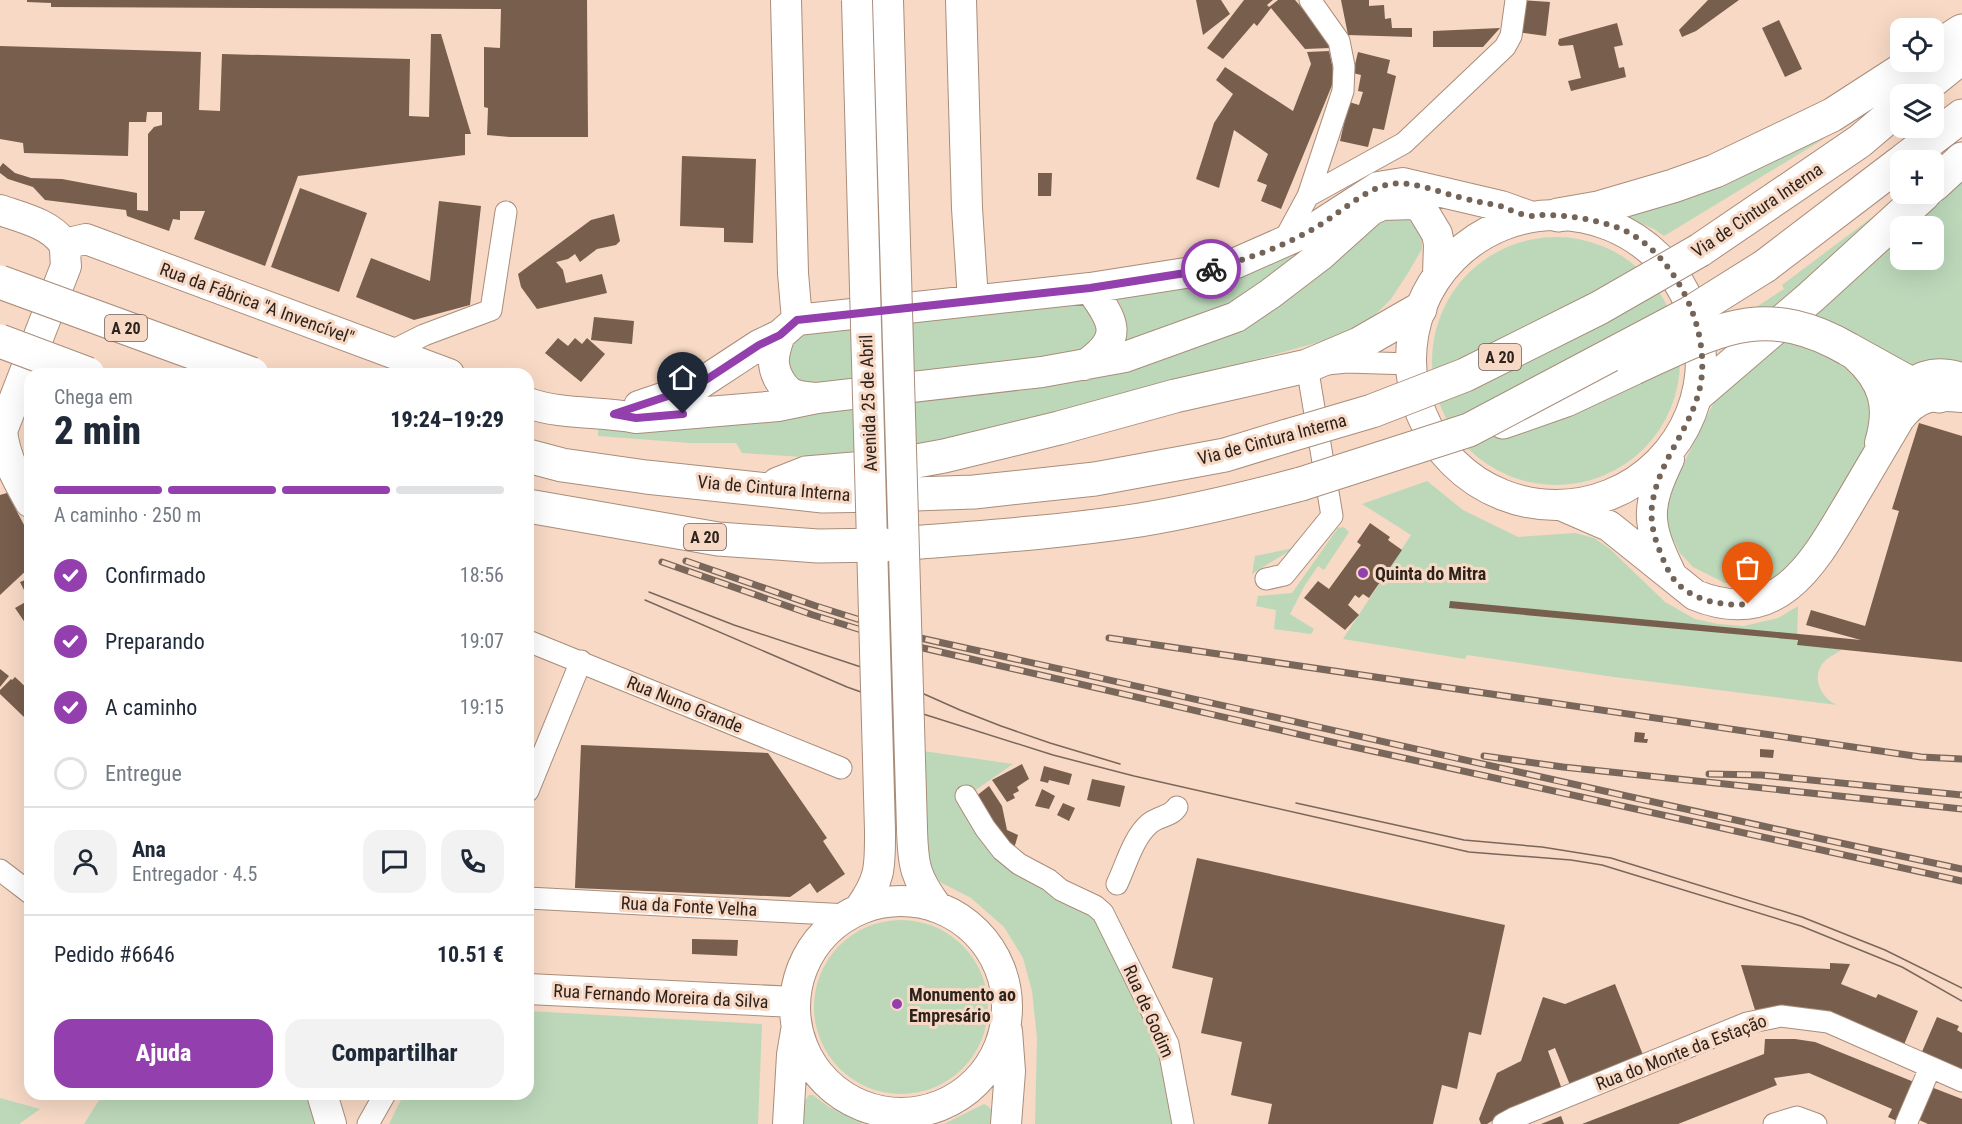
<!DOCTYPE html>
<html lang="pt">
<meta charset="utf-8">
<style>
:root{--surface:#fff;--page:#f2f2f3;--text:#1f2937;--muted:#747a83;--line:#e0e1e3;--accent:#933fae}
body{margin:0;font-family:"Roboto Condensed",sans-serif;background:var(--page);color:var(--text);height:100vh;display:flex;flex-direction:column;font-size:22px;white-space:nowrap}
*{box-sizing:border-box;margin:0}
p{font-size:20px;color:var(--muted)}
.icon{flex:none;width:33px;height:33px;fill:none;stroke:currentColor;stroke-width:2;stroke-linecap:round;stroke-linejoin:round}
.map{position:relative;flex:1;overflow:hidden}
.details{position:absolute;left:24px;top:368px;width:510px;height:732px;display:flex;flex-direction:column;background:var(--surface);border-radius:18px;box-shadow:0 6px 24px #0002}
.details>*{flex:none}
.buttons{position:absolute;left:1890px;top:18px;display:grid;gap:12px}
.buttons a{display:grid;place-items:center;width:54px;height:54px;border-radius:12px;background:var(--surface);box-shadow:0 6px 24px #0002;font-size:30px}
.pin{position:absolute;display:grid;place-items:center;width:51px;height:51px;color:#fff;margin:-62px -26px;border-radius:50% 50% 50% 0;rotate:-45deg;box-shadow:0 0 6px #0007}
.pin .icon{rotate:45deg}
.courier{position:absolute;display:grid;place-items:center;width:60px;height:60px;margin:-30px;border:4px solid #933fae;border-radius:50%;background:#fff;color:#222;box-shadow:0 2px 8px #0007}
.headline em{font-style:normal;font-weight:800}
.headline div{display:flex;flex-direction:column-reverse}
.headline{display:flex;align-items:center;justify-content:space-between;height:102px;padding:0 30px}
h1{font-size:39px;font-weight:800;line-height:45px}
.bar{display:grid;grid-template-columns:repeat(4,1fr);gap:9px 6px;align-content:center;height:72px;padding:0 30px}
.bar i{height:8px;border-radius:4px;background:var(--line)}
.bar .current{background:var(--accent)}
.bar p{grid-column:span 4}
.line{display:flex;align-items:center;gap:15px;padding:0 30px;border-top:2px solid var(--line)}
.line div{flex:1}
.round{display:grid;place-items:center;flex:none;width:63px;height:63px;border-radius:18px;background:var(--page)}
ol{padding:0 30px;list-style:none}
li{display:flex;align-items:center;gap:18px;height:66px}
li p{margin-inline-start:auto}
li .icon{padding:6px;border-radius:50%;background:var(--accent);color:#fff;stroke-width:4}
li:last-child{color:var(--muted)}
li i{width:33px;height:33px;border:3px solid var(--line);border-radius:50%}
.primary-button{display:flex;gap:12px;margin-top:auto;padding:12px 30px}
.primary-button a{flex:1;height:69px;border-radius:18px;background:var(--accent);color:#fff;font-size:24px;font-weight:800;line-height:69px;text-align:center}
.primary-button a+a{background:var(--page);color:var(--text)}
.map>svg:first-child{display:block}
.green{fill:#bcd8b9}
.building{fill:#785e4d}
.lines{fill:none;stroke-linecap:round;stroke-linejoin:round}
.street-casing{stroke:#a98d7b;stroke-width:23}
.secondary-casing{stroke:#a98d7b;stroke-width:32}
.highway-casing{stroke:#a98d7b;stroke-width:35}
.street{stroke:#fff;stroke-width:21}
.secondary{stroke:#fff;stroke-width:30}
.highway{stroke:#fff;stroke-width:33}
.tram{stroke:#79675b;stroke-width:1.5}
.rail-casing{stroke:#79675b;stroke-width:7}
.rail{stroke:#f7d9c5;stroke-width:4.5;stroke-dasharray:14;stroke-linecap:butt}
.secondary-bridge-casing{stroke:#a98d7b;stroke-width:32;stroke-linecap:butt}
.highway-bridge-casing{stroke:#a98d7b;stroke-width:35;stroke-linecap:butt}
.secondary-bridge{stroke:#fff;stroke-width:30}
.highway-bridge{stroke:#fff;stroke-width:33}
.done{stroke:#746357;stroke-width:6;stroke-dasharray:0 10.8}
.route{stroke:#933fae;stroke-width:8}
.poi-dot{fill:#933fae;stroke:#f7d9c5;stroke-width:2}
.labels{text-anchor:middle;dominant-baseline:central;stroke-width:6;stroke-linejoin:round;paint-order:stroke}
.shield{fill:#f7d9c5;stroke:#6a5a4f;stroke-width:1.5}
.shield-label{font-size:16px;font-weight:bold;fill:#2e231c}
.street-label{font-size:18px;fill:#2e231c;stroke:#f7d9c5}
.poi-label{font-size:18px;font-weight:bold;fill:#2e231c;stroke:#f7d9c5;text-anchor:start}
</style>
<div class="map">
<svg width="1962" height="1124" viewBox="0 0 1962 1124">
<rect width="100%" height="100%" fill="#f7d9c5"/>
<path class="green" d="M1853 117 1822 140 1664 236 1654 229 1616 212Z
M1962 177V366L1909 369 1839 326 1805 315 1900 231V260H1934V226H1906Z
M1903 194 1782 311H1758L1755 308 1784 289 1782 285Z
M1350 213 1298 261 1198 324 1126 342C1129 324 1124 308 1114 294Z
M1390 216H1414L1422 230V249L1408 273 1391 299 1369 321 1337 337 1136 393 913 451 817 458 742 453 736 443H690L598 436V430L858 408 1025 390 1075 382 1162 359 1249 323 1299 292 1337 261 1371 228Z
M1432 361a124 124 0 1 1 248 0a124 124 0 1 1-248 0Z
M1083 304 1099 328 1097 340 1077 357 810 386 789 378 783 344 798 333Z
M1772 338 1795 342 1843 364 1860 380 1876 414 1857 471 1791 567 1767 582 1745 583H1725L1693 567 1680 553 1671 535 1666 517 1669 493 1717 396Z
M1427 481 1463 510 1518 537 1575 533 1594 538 1610 549 1665 602 1695 619 1718 624 1744 626 1778 618 1798 606 1797 645 1842 649C1837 654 1829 656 1823 663 1811 678 1821 698 1837 705L1614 677 1467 655 1465 659 1343 639 1411 535 1362 504Z
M1344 527 1349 532 1324 570 1318 566 1305 585 1290 614 1314 629 1311 634 1274 629 1276 610 1256 606 1258 596 1292 593 1338 528Z
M1294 548 1252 574 1255 556Z
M923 751 1013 764 967 796 979 828 1002 864 1096 916 1167 1060 1175 1124H1035L1037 1038 1032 991 1023 958 1004 927 971 898 940 882 929 864 922 831Z
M814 1007a87 87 0 1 1 174 0a87 87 0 1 1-174 0Z
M528 1011 762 1024 758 1124H389L404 1094H528Z
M103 1094H245L247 1100 270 1094H308L316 1124H84Z
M809 1095H813L829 1107 863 1124H803L804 1102Z
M0 1098 40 1109 19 1124H0Z
M984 1104C994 1108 992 1115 991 1124H944Z"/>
<path class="building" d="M27 0H587L588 137H510L487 135 488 108 484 107V47L500 48 501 9 51 7V3L27 2Z
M1196 0H1221L1230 14 1203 35Z
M1244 0H1273L1267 5 1269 7 1278 0H1295L1330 40V48L1305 49 1271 8 1257 26 1254 23 1223 59 1207 48Z
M1341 0H1369V6L1384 5 1385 19 1391 18 1392 28H1412V37L1348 35Z
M1520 0 1550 2 1546 36 1516 32Z
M1708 0H1739L1696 31 1682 37 1679 30Z
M1779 20 1802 69 1785 77 1762 28Z
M1617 23 1623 45 1614 47 1619 68 1624 67 1626 77 1571 91 1568 81 1581 78 1573 45 1560 46 1558 44 1559 39Z
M1500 28 1483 47H1433V31Z
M431 34H441L471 134H465V155L298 176 265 266 194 239 205 211H180V220L173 219 169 231 127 216 126 210 45 200 33 187 8 179 0 173V167L3 163 15 173 31 178 62 179 137 193V210L148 211V134L154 127 162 125V112H147L146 122H129L128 156 24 153 23 143 0 139V46L201 52 199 110 220 111 222 54 410 59 409 116 429 117Z
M1329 51 1335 78 1281 209 1261 201 1267 185 1257 181 1268 154 1234 130 1219 188 1196 179 1214 123 1233 94 1216 80 1225 67 1293 111 1311 64 1307 52Z
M1358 52 1390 60 1387 73 1396 76 1384 130 1373 128 1368 147 1340 141 1349 102 1359 105 1363 92 1358 91 1361 75 1353 73Z
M682 156 756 159 753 243 724 242V228L680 226Z
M1038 173H1052L1051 196H1038Z
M300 188 367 213 339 292 271 267Z
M439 201 481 206 470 305 414 320 356 297 371 258 430 281Z
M614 214 620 241 616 245 597 249 580 262 575 254 568 259 556 262 563 270 566 283 602 274 607 293 537 309 521 287 518 274 591 220Z
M594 317 634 321 632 344 591 340Z
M558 338 568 346 575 338 582 344 587 338 605 354 581 382 545 353Z
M1919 423 1962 436V662L1797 645 1798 640 1449 608 1450 601 1861 640 1806 625 1811 610 1865 626 1899 511 1892 509Z
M7 493 30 536V567L0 595V495Z
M1370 523 1390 537 1388 540 1402 550 1369 598 1363 594 1359 598 1355 595 1348 605 1359 615 1345 630 1304 598 1318 581 1329 589 1361 545 1357 542Z
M30 578V630L15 608 29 600 20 582Z
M0 669 9 676 0 687Z
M15 677 30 691V711L24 717 0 694V690L11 679 12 680Z
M1635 732 1645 733 1644 739H1648L1647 743 1634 742Z
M581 745 768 753 827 838 823 841 845 874 817 893 810 883 790 897 575 888Z
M1760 749 1774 750 1773 758 1760 757Z
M1022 764 1029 779 1017 787 1019 791 1013 794 1015 798 1007 802 992 780Z
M1044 766 1072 774 1069 785 1049 780 1048 783 1040 781Z
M1092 779 1125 786 1120 807 1087 800Z
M989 786 1002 806 1007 830 1018 835 1013 852 975 797Z
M1042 789 1055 796 1049 809 1035 806Z
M1063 803 1075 808 1069 821 1057 815Z
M1197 858 1505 925 1481 1035 1469 1032 1457 1089 1442 1085 1433 1124H1268L1272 1104 1231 1095 1242 1042 1201 1033 1213 978 1172 968Z
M692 939 738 940 737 956 692 954Z
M1830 963 1850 964 1841 984 1876 998 1878 994 1918 1011 1903 1047 1779 1009 1755 1010 1741 965 1830 969Z
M1615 984 1643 1055 1570 1085 1555 1048 1548 1051 1563 1092 1503 1114 1487 1124H1481L1479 1119 1497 1073 1521 1061 1543 997 1565 1004Z
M1937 1017 1959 1026 1957 1030 1962 1033V1072L1921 1054Z
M1765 1039H1795L1815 1042 1914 1082 1897 1121 1888 1117 1892 1109 1809 1073 1774 1078 1777 1085 1678 1124H1582L1764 1054Z
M1931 1087 1962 1099V1124H1928L1917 1119Z
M1561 1116 1564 1124H1541Z"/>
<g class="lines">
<defs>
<path id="street" d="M1308 196 1404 143 1505 47 1511 36 1516 0
M1282 244 1308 196 1343 91 1344 66 1339 41 1310 0
M390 352 424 335 491 310 506 212
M1266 579 1284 575 1332 516 1307 366 1347 362 1410 364
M528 641 841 768
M528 791 581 661
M966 796 985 828 1002 850 1019 864 1049 880 1061 890 1095 906 1103 913 1168 1044 1183 1124
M0 870 30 893
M1117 884C1126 865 1133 838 1149 824 1158 816 1171 817 1177 807
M528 898 849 915
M368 1124 385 1094
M1503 1124 1514 1118 1747 1023 1781 1016 1828 1022 1962 1081
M1774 1124 1797 1117 1816 1124
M1906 1124 1930 1068"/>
<path id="secondary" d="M786 0 793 273 797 320
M961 0 967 208 973 300
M0 210C20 217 51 224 63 243 66 248 65 259 66 266L2 431C5 458 17 479 30 502
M1411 360a145 145 0 1 1 290 0a145 145 0 1 1-290 0Z
M64 244 86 239 449 374
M780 335C773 354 770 367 782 384 785 388 788 392 793 394 800 397 809 397 817 398
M1855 355C1884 381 1891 406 1880 443
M1085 365C1125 337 1114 322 1090 288
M1895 398C1917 376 1932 369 1962 378
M528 403C562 415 600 411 636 418L778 406 817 398 1042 372 1125 357 1236 317 1270 294 1321 255 1371 210 1382 205 1414 204 1422 209 1437 234 1439 244 1438 275
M639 406 695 387 759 345 780 335 797 320 1090 288 1211 269 1236 263 1313 229 1378 187 1403 183 1501 206 1529 216
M1669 459C1646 507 1646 523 1670 572
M1563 506 1609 526 1695 595C1776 628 1811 568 1847 507 1865 477 1882 448 1899 419 1917 395 1933 394 1962 397
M912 829C913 866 915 877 937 907
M795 1007a106 106 0 1 1 212 0a106 106 0 1 1-212 0Z
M860 908C881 878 880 867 880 831
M528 989 795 1002
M322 1094 331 1124
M788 1124 792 1055 796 1031
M1006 1124 1010 1071 1007 1031"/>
<path id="highway" d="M1934 49 1962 31
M1916 94 1962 57
M1904 160 1962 116
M1934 185 1962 159
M1558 215 1598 208 1673 186 1715 171 1832 115 1914 62
M1700 250 1860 141 1900 107
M1765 266 1900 163
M1848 349 1922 390 1939 396
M1699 393 1811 297 1924 194
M1503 422 1566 400 1634 368
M528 456 562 465 646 477 823 496 885 495 974 492 1095 479 1225 455 1287 436
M778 484 806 473 889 466 944 456 1059 428 1175 396 1307 366 1359 344 1420 309
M884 545C970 538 1055 533 1140 520 1194 511 1248 498 1301 484"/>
</defs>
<use href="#street" class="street-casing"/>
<use href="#secondary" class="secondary-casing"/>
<use href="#highway" class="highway-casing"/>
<use href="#street" class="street"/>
<use href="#secondary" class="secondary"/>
<use href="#highway" class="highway"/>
<path class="tram" d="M649 592 734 625 870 670 960 710 1001 726 1050 743 1120 764
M645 600 847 687 920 713 1053 755 1134 776 1469 852 1571 860 1602 865 1801 926 1902 967 1962 1001
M1296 803 1464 840 1542 847 1611 858 1802 917 1885 950 1962 988"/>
<defs>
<path id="rail" d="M686 561 816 606 911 636C1262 713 1611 795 1962 869
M662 562 813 615 910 645 1345 745 1962 881
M1109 638 1921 757 1962 759
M1484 756 1563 767 1962 809
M1709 774 1761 775 1962 795"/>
</defs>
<use href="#rail" class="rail-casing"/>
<use href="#rail" class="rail"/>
<defs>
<path id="secondary-bridge" d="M857 0 880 831
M888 0 912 829"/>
<path id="highway-bridge" d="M0 282 252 374
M0 341 88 374
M1634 368C1715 331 1763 300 1848 349
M1287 436 1372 411 1465 375 1599 308 1700 250
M1301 484 1469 430 1690 313 1765 266
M528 506 718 539 818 546 884 545"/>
</defs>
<use href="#secondary-bridge" class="secondary-bridge-casing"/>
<use href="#highway-bridge" class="highway-bridge-casing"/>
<use href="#secondary-bridge" class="secondary-bridge"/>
<use href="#highway-bridge" class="highway-bridge"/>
</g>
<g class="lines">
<path class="done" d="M1211 269C1245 260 1282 247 1313 229 1337 216 1366 187 1392 184 1414 181 1438 192 1459 197 1473 201 1486 203 1500 206 1509 209 1520 215 1530 216 1535 216 1539 215 1544 215 1568 215 1593 219 1616 227 1675 248 1716 336 1698 395 1688 430 1662 459 1654 495 1649 514 1652 531 1659 549 1663 559 1667 570 1673 578 1688 600 1724 607 1748 604"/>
<path class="route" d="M683 414 636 418 614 414 695 387 759 345 780 335 797 320 1090 288 1211 269"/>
</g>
<g class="poi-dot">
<circle cx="1363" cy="573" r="6"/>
<circle cx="897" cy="1004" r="6"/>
</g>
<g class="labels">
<g class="shield">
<rect x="105" y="315" width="42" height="26" rx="4.5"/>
<rect x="1479" y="344" width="42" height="26" rx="4.5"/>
<rect x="684" y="524" width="42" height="26" rx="4.5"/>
</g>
<g class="shield-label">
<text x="126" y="328">A 20</text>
<text x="1500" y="357">A 20</text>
<text x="705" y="537">A 20</text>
</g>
<g class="street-label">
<text transform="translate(1757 210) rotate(-34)">Via de Cintura Interna</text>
<text transform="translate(257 303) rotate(20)">Rua da Fábrica "A Invencível"</text>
<text transform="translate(868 403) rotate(-92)">Avenida 25 de Abril</text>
<text transform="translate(1272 439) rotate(-15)">Via de Cintura Interna</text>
<text transform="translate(774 488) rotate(5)">Via de Cintura Interna</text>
<text transform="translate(685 704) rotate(22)">Rua Nuno Grande</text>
<text transform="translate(689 906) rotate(3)">Rua da Fonte Velha</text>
<text transform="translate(661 996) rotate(3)">Rua Fernando Moreira da Silva</text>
<text transform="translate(1149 1011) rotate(66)">Rua de Godim</text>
<text transform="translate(1681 1052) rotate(-21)">Rua do Monte da Estação</text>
</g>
<g class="poi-label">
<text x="1375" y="573">Quinta do Mitra</text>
<text x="909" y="994">Monumento ao<tspan x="909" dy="21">Empresário</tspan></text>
</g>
</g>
</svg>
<div class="buttons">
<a><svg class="icon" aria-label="locate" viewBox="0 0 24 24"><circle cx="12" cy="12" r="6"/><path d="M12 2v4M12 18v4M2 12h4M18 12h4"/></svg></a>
<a><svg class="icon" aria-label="layers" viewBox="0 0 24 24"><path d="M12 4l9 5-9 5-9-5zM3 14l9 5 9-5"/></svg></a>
<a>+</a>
<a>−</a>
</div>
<div class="pin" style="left:1748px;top:604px;background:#ea580c"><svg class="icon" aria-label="bag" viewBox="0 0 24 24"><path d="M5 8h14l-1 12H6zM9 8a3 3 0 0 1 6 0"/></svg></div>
<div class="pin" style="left:683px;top:414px;background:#1f2937"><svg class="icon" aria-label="home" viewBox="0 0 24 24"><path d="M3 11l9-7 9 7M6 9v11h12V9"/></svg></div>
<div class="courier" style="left:1211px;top:269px"><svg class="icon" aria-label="bike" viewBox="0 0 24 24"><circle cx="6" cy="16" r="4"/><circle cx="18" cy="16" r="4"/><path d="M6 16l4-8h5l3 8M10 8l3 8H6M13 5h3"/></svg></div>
<section class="details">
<div class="headline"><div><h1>2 min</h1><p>Chega em</p></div><em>19:24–19:29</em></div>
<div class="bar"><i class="current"></i><i class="current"></i><i class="current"></i><i></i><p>A caminho · 250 m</p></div>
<ol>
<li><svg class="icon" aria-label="check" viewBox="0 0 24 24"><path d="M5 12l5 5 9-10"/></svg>Confirmado<p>18:56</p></li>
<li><svg class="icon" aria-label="check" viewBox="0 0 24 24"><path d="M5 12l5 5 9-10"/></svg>Preparando<p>19:07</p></li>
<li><svg class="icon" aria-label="check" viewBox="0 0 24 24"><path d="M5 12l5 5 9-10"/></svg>A caminho<p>19:15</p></li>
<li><i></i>Entregue</li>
</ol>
<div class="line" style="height:108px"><a class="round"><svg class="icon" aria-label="person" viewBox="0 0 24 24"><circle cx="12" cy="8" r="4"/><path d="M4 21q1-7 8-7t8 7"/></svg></a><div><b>Ana</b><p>Entregador · 4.5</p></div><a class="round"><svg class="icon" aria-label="chat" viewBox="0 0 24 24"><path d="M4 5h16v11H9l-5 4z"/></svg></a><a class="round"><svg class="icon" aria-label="phone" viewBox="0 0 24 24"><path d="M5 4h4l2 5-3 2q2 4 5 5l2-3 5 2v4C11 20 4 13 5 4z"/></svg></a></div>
<div class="line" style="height:78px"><div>Pedido #6646</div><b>10.51 €</b></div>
<div class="primary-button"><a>Ajuda</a><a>Compartilhar</a></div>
</section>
</div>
